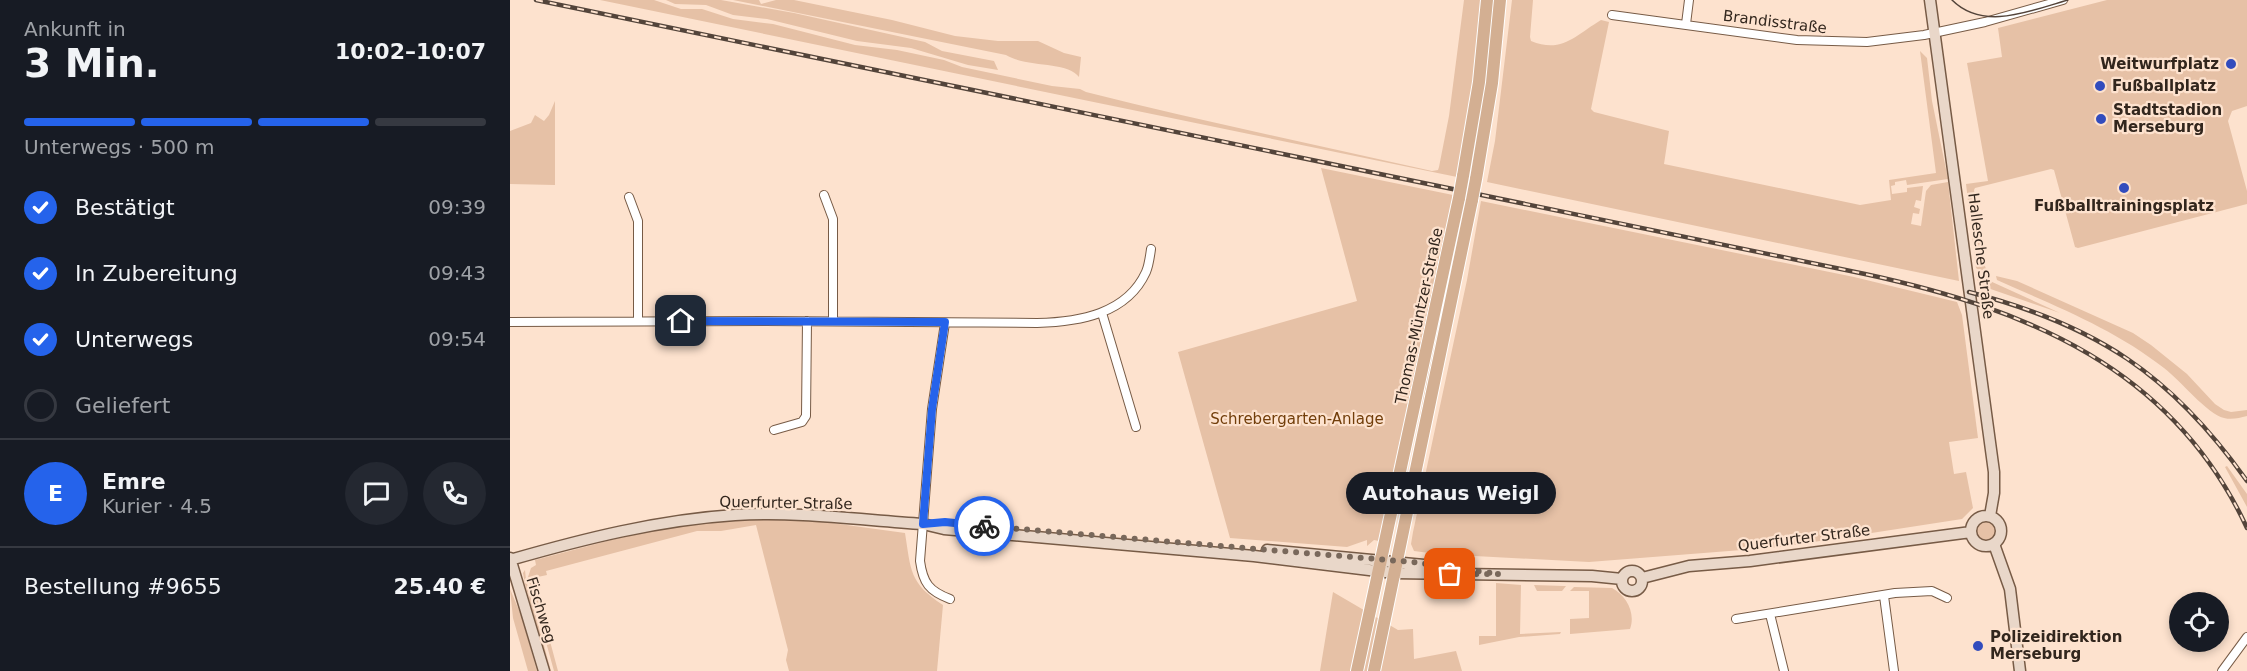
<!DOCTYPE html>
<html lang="de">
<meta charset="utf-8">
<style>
:root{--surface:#171b24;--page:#242831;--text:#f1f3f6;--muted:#9ea1a6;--line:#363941;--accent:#2563eb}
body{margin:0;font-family:"DejaVu Sans",sans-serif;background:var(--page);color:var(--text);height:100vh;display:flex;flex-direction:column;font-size:22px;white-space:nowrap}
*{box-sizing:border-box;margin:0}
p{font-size:20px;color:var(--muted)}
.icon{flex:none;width:33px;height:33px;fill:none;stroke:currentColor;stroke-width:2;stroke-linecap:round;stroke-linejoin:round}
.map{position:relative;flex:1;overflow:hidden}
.sheet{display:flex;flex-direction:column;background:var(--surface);width:510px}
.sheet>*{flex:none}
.tools{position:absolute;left:1659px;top:592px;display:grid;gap:12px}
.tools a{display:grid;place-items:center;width:60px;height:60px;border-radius:50%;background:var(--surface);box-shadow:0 3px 9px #0003;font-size:30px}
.pin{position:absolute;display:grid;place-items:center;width:51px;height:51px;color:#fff;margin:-26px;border-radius:12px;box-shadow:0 3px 9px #0006}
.courier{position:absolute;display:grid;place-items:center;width:60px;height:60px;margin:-30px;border:4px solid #2563eb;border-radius:50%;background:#fff;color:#222;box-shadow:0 2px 8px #0007}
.bubble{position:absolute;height:42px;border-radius:21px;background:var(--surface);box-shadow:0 3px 9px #0003;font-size:20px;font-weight:800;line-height:42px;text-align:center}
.overview em{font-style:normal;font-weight:800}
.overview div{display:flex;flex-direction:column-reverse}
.overview{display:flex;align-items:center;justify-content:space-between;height:102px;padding:0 24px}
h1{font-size:39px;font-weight:800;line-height:45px}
.bar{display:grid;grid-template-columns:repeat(4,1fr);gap:9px 6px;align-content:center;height:72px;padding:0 24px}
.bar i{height:8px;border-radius:4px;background:var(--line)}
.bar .active{background:var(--accent)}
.bar p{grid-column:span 4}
.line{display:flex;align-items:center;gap:15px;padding:0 24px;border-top:2px solid var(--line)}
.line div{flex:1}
.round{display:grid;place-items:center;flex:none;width:63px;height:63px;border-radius:32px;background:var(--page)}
ol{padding:0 24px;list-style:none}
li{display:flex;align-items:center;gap:18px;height:66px}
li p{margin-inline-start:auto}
li .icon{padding:6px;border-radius:50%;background:var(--accent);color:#fff;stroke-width:4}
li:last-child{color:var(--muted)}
li i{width:33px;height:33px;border:3px solid var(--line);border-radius:50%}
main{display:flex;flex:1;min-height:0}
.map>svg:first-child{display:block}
.green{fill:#e6c1a6}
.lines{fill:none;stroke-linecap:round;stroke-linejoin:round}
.street-casing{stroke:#775b46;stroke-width:10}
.secondary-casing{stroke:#775b46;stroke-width:13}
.primary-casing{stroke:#fff;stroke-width:14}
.street{stroke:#fff;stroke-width:8}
.secondary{stroke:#e9d7c9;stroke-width:10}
.primary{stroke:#d3af92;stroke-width:12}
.tram{stroke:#53443a;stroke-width:1.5}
.rail-casing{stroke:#53443a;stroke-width:4.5}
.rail{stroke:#fde2ce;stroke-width:2;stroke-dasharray:7;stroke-linecap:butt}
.primary-bridge-casing{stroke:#fff;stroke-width:14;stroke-linecap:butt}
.primary-bridge{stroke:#d3af92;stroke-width:12}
.done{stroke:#79685b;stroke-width:6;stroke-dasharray:0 10.8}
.route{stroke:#2563eb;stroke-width:8}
.poi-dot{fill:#324cbd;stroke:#fde2ce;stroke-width:2}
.labels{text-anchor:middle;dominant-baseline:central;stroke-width:4.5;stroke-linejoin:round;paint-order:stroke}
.street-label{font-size:15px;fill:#32261d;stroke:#fde2ce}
.poi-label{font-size:15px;font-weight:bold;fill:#32261d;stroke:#fde2ce;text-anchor:start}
.park-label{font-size:15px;fill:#723e0a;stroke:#fde2ce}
</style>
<main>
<section class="sheet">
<div class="overview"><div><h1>3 Min.</h1><p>Ankunft in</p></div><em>10:02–10:07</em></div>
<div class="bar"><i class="active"></i><i class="active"></i><i class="active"></i><i></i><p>Unterwegs · 500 m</p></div>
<ol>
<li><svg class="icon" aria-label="check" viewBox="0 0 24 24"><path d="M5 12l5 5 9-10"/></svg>Bestätigt<p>09:39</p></li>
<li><svg class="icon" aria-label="check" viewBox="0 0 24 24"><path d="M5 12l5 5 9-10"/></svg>In Zubereitung<p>09:43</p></li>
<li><svg class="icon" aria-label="check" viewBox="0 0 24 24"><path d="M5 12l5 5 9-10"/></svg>Unterwegs<p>09:54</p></li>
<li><i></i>Geliefert</li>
</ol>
<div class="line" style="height:108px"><b class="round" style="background:var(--accent);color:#fff">E</b><div><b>Emre</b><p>Kurier · 4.5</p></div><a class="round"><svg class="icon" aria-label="chat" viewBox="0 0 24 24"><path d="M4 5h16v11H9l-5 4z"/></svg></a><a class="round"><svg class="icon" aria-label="phone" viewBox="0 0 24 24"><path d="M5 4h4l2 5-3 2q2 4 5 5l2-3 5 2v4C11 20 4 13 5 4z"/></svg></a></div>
<div class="line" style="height:78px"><div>Bestellung #9655</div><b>25.40 €</b></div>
</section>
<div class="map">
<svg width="1737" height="671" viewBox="0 0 1737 671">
<rect width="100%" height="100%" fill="#fde2ce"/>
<path class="green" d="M90 0H144L171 9H192L223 19 263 24 345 45 387 50 434 60 452 67 542 86 570 89 576 92C691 121 807 145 922 171L928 170 929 167 939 116 954 0H973L963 103 947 177Z
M156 0H211L284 13 415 42 432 51 484 61 488 70 458 65 401 48 347 41 257 19 223 15 196 5 165 4Z
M223 0H249L251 4 266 0H284L382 20 445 36 488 41H528L554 53 571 57 569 77C558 61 517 68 496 55Z
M1002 0H1023L1020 37 1021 41C1052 54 1066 35 1091 20L1099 22 1081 109 1084 112 1159 131 1154 164 1350 205 1381 200 1379 180 1426 173 1410 51 1417 58 1422 101 1438 179 1397 185 1396 180 1385 182V185L1381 186 1382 194 1397 192V188L1413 186 1411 201 1406 200 1404 207 1410 209 1409 214 1403 213 1401 224 1411 226 1416 191 1421 185 1438 182 1449 281 977 182 985 141Z
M1597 0H1737V106L1722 111 1718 121 1737 191V204L1568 248 1565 247 1544 170 1541 169 1465 188 1464 190 1473 260 1477 272 1473 273 1466 268 1456 184 1478 181 1457 63 1492 57 1488 28Z
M45 101V185L0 184V131L21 123 25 115 34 121 39 115Z
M811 168 943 195 910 363 889 445 869 541 864 540 857 546V540L837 547 720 538 668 352 847 301Z
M971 201 1344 277 1447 302 1452 315 1468 438 1439 442 1444 474 1456 472 1463 508 1452 519 1271 547 1079 562 927 554 904 551 901 544 903 532 957 280Z
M955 205 958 206 906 439 918 371Z
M1486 276 1507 281 1623 333 1641 345 1677 374 1705 404 1714 410 1721 412 1737 410V416C1729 418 1722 420 1714 418 1697 414 1670 380 1654 368 1603 328 1545 306 1487 280Z
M1469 277 1475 278 1473 285 1478 286 1480 281 1550 313 1469 285 1467 278Z
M1717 466 1737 494V507L1715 467Z
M247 518 300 520 395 533C401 570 399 583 433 605L427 671H279L276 660 278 650 246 525 211 531H187L36 571 37 575 23 578 48 671H44L18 577 21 568 26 565 25 560 143 529 171 524Z
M1466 531a10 10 0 1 1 20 0a10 10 0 1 1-20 0Z
M15 570 16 580 41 671H39L15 584 13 573Z
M986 583 1011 585 1010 634 1051 632 1050 634 1009 637 969 645V636H986Z
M1024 585 1054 586H1056L1052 591H1027Z
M1064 587 1102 588C1116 595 1126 613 1120 629L1060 634V619L1079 618V591H1060Z
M0 589 11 615 27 671H18L3 618Z
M823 592 888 630 903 629 904 659 946 651 952 671H810Z"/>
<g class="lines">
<defs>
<path id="street" d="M1102 15 1287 40 1357 42 1414 35 1475 22 1553 0
M1176 24 1179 0
M314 195 323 219V321
M119 197 128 221V321
M592 313 626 427
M0 322 255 321 527 323C569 322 617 314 636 272 639 265 640 256 641 249
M435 323 422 409 410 561C413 583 419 591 440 599
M264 430 292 422 296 416 297 321
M1374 596 1384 671
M1260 614 1274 671
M1226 619 1385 593 1422 591 1437 598
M1712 671 1737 637"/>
<path id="secondary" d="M1420 0 1484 472V493L1480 516
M1461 531a15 15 0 1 1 30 0a15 15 0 1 1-30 0Z
M1484 544 1500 589 1510 671
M757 550 956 569
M0 558 34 671
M0 560C73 539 148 520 225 515 287 511 351 520 413 524L434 529 744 556 884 573 1082 576 1112 579
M1112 581a10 10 0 1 1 20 0a10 10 0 1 1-20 0Z
M1132 578 1179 566 1240 561 1461 532"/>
<path id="primary" d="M953 176 969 82 977 0
M966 179 982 83 990 0
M847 671 949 198
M864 671 962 200"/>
</defs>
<use href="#street" class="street-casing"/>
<use href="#secondary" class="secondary-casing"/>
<use href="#primary" class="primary-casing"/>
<use href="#street" class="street"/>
<use href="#secondary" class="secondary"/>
<use href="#primary" class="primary"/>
<path class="tram" d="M1442 0C1474 32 1522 10 1558 0"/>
<defs>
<path id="rail" d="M26 0 1355 274C1517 309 1663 368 1737 528
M1459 292C1586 325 1661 374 1737 481"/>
</defs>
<use href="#rail" class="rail-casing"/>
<use href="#rail" class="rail"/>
<defs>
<path id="primary-bridge" d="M949 198 953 176
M962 200 966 179"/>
</defs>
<use href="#primary-bridge" class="primary-bridge-casing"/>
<use href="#primary-bridge" class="primary-bridge"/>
</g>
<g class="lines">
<path class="done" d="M474 526 902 562 989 574H940"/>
<path class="route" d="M171 321 435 322 422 409 413 524 435 522 474 526"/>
</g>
<g class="poi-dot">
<circle cx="1721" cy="64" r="6"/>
<circle cx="1590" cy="86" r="6"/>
<circle cx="1591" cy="119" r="6"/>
<circle cx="1614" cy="188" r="6"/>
<circle cx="1468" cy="646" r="6"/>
</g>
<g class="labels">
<g class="street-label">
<text transform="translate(1265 22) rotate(7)">Brandisstraße</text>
<text transform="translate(1471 256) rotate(83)">Hallesche Straße</text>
<text transform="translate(909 316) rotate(-78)">Thomas-Müntzer-Straße</text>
<text transform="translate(276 503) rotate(1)">Querfurter Straße</text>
<text transform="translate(1294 538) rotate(-7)">Querfurter Straße</text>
<text transform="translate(31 610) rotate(73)">Fischweg</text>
</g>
<g class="poi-label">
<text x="1709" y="64" text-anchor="end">Weitwurfplatz</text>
<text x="1602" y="86">Fußballplatz</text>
<text x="1603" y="110">Stadtstadion<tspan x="1603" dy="17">Merseburg</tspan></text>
<text x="1614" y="206" text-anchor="middle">Fußballtrainingsplatz</text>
<text x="1480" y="637">Polizeidirektion<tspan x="1480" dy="17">Merseburg</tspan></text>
</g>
<g class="park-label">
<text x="787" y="419">Schrebergarten-Anlage</text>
</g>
</g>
</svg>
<div class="tools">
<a><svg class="icon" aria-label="locate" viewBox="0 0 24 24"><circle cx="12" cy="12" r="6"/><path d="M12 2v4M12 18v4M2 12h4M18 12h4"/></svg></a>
</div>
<div class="pin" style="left:940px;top:574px;background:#ea580c"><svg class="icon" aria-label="bag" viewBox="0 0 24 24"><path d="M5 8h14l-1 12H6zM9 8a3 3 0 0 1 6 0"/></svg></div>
<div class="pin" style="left:171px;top:321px;background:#1f2937"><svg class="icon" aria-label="home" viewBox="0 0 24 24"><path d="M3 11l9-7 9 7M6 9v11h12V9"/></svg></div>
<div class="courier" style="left:474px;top:526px"><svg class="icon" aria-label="bike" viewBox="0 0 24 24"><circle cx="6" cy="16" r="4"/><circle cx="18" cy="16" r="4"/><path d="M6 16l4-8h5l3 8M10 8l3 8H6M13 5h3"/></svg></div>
<div class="bubble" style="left:836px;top:472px;width:210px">Autohaus Weigl</div>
</div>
</main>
